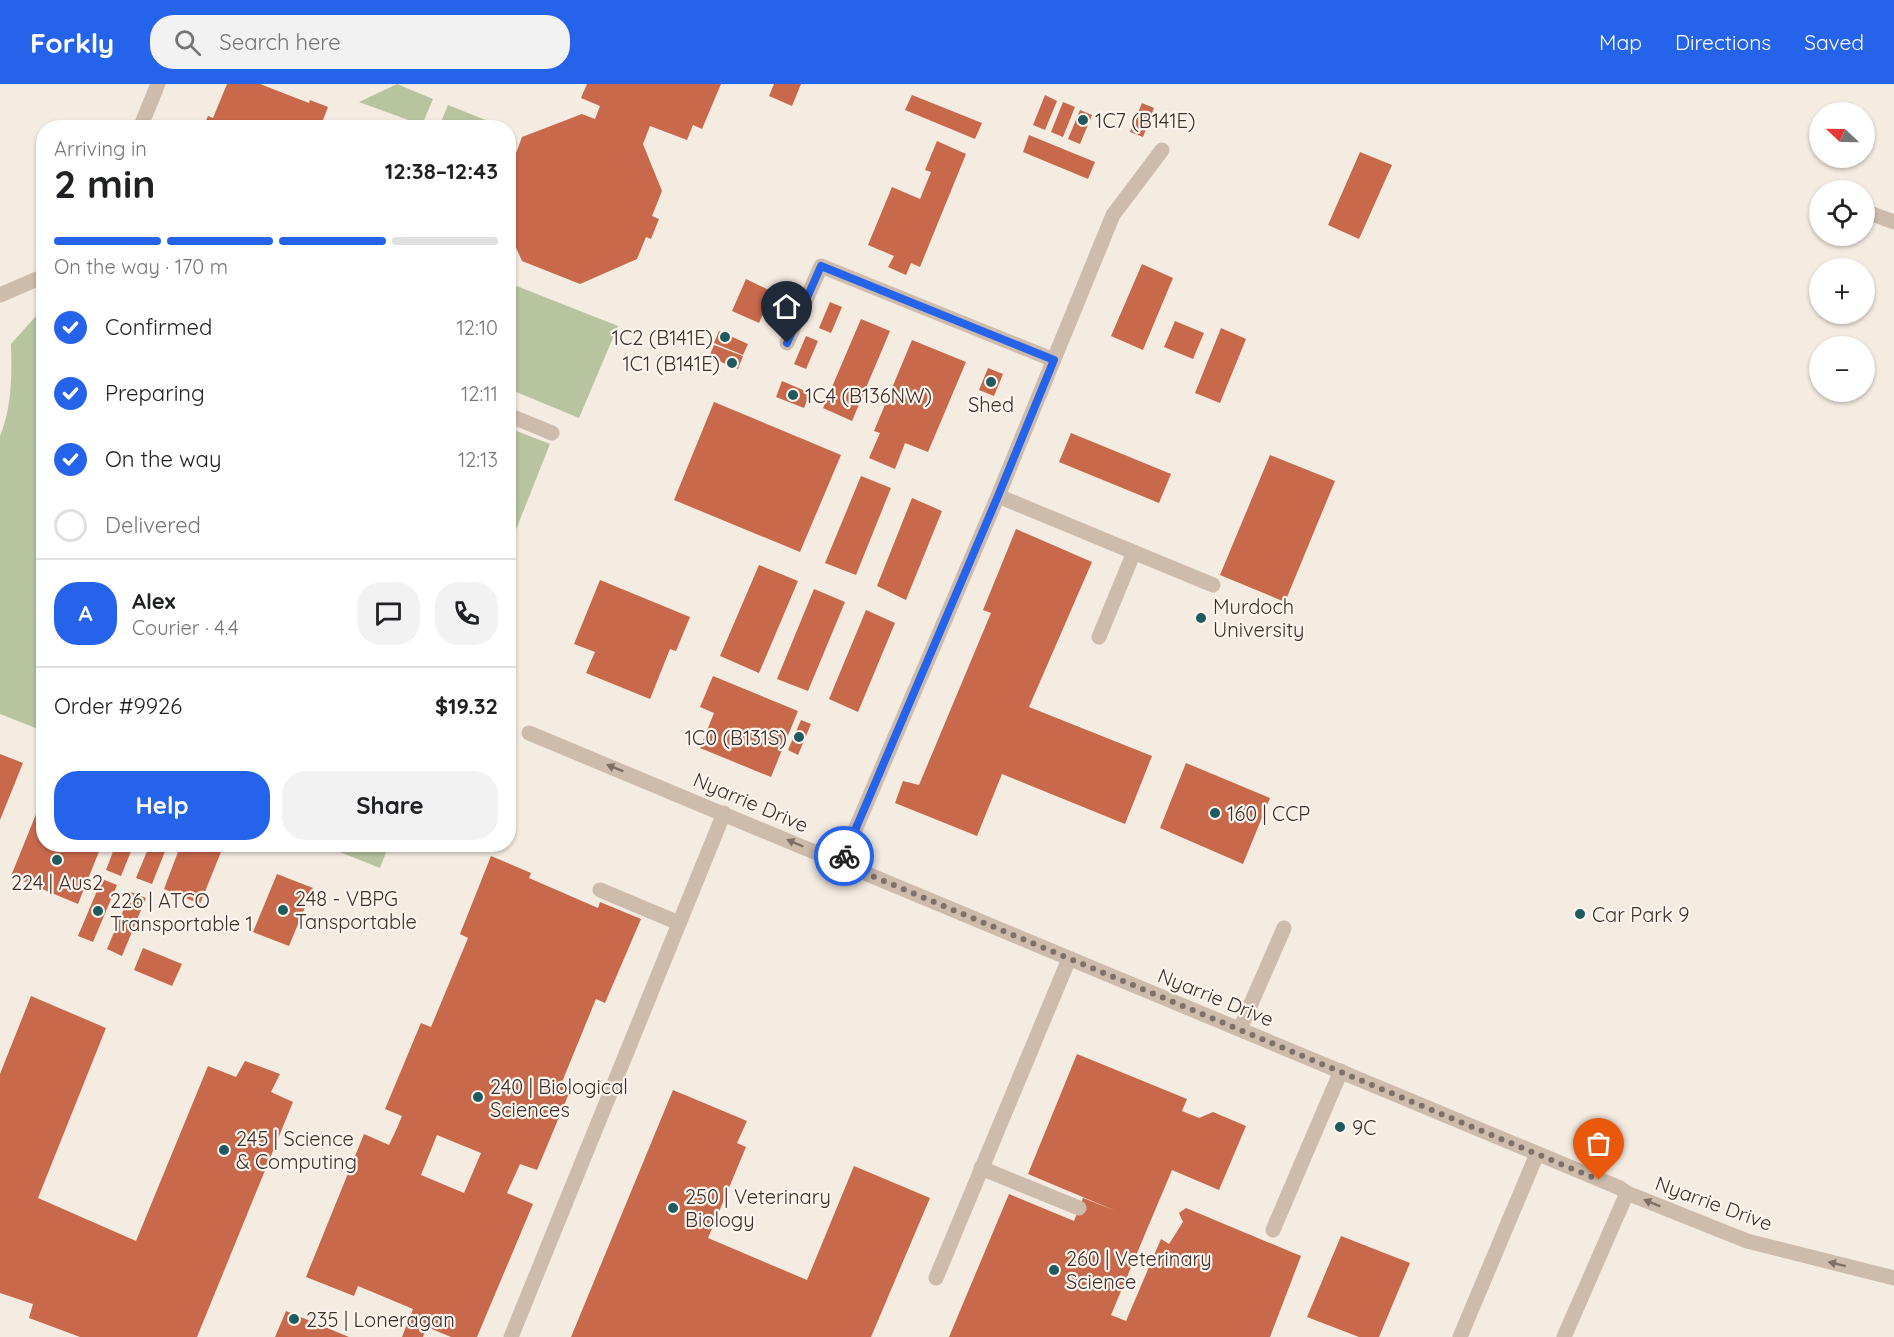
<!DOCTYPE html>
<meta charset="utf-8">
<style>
:root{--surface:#fff;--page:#f2f2f2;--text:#202124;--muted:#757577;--line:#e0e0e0;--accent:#2563eb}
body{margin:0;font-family:Quicksand,sans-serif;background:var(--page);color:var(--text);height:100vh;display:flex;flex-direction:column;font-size:22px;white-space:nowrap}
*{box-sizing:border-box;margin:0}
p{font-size:20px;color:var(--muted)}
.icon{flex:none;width:33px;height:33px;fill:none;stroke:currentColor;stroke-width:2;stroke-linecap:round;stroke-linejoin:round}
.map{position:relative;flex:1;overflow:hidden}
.side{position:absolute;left:36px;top:36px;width:480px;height:732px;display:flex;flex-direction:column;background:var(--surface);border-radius:24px;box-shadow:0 2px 4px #0004}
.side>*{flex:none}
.needle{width:39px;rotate:292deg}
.tools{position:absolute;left:1809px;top:18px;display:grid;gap:12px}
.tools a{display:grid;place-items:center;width:66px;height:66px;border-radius:50%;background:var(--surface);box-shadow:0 2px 4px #0004;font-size:30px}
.pin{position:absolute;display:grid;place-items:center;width:51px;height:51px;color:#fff;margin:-62px -26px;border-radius:50% 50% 50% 0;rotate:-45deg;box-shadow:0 0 6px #0007}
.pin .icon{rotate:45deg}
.courier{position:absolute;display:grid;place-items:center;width:60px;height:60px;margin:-30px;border:4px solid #2563eb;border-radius:50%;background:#fff;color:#222;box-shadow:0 2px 8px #0007}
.summary em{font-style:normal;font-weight:700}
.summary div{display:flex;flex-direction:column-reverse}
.summary{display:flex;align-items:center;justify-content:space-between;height:102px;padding:0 18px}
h1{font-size:39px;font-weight:700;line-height:45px}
.bar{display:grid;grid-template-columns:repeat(4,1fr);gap:9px 6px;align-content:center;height:72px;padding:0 18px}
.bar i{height:8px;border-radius:4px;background:var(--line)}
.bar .active{background:var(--accent)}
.bar p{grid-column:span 4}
.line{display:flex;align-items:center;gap:15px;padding:0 18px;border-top:2px solid var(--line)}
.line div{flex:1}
.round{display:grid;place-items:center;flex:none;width:63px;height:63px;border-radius:24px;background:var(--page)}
ol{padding:0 18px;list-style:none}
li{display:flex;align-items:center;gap:18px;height:66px}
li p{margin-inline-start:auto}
li .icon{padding:6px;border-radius:50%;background:var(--accent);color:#fff;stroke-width:4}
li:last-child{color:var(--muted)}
li i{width:33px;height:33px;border:3px solid var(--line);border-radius:50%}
.primary-button{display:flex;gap:12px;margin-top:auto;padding:12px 18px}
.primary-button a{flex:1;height:69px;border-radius:24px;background:var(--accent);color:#fff;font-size:24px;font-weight:700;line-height:69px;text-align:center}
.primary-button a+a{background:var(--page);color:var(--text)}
header{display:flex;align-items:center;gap:36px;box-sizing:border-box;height:84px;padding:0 30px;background:var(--accent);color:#fff}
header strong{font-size:28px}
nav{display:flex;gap:33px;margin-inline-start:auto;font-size:21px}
.search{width:420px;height:54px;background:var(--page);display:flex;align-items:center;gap:15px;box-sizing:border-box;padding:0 21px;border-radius:24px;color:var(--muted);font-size:22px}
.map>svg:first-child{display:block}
.green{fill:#b8c4a0}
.building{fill:#c8694b;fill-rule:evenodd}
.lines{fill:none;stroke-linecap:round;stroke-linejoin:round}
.lane{stroke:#cdbbac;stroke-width:15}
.street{stroke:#cdbbac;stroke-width:15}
.oneway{fill:#7d6f65}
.done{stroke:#7c716b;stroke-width:6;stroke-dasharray:0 10.8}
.route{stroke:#2563eb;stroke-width:8}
.poi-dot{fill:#1f5a5e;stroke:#fbf5ee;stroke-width:2}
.labels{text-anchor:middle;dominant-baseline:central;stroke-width:4.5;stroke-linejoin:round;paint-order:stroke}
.poi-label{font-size:20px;fill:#3b302b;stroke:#fbf5ee;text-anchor:start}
.street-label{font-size:20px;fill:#3b302b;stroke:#fbf5ee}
</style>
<header>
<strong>Forkly</strong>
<div class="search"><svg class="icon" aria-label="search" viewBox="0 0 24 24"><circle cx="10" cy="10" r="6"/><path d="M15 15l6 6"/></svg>Search here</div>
<nav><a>Map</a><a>Directions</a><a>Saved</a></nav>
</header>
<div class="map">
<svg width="1894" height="1253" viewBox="0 0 1894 1253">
<rect width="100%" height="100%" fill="#f4ebe1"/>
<path class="green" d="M397 0 433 15 422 41 359 18Z
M448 21 503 43H439Z
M509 199 618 242 579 334 509 305Z
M43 224V647L0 630V352C12 323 12 291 11 260Z
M509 344 550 360 509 463Z
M322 761 389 760V761L380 784Z"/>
<path class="building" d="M227 0H260L309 19 310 16 328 23 320 44H203L208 32 213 34Z
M587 0H721L702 45 693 41 687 56 650 42 643 60 662 107 652 132 659 135 651 155 646 153 637 175 580 200 522 177 514 159 509 161 508 91 522 53 582 30 595 35 600 22 581 14Z
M774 0H801L792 22 769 12Z
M912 11 982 39 975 55 905 26Z
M1045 11 1057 17 1045 46 1033 41Z
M1063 18 1075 23 1063 53 1051 48Z
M1142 19 1154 24 1143 53 1130 48Z
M1080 26 1092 31 1080 60 1068 55Z
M1029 51 1095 78 1088 95 1023 68Z
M937 57 966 70 920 183 911 179 906 191 888 183 894 172 868 161 892 103 920 115 931 88 925 86Z
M1360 68 1392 81 1359 155 1328 141Z
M1142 180 1173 194 1143 266 1111 252Z
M746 195 773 208 759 239 732 227Z
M830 218 842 223 831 249 819 244Z
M861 235 890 247 852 337 823 324Z
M1175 237 1204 249 1193 275 1164 263Z
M1221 244 1246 255 1220 319 1195 309Z
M719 247 748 260 743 271 714 259Z
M806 252 818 257 806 285 794 280Z
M912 256 966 278 928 368 905 359 895 385 869 374 880 349 874 347Z
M714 261 743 272 738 285 709 273Z
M988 284 1003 290 994 312 979 306Z
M782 297 810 309 804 324 776 313Z
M714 318 841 371 800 468 674 416Z
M1071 349 1171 390 1159 419 1059 378Z
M1270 371 1335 397 1285 518 1220 491Z
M861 392 891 404 856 491 825 479Z
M912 414 942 427 906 516 877 502Z
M1016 445 1092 478 1029 623 1152 672 1125 740 1002 690 977 752 895 719 903 697 919 701 991 529 983 526Z
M759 481 798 497 759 589 720 572Z
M600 496 690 533 676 567 670 565 650 615 586 589 595 568 574 560Z
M814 505 845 518 808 607 777 595Z
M866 526 895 539 858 628 829 615Z
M713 592 798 627 771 693 700 664 714 629 700 623Z
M801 636 811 640 798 671 788 666Z
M0 670 23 679 0 736Z
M1186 679 1270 714 1243 780 1160 744Z
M43 713 44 760H102L78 820 11 792Z
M116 760H134L121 792 106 786Z
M150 760H168L152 800 136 794Z
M181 760H217L223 763 200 820 164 805Z
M491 772 531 789 529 794 598 824 600 818 641 835 605 919 596 915 562 998 572 1002 537 1086 520 1080 507 1109 533 1120 477 1253H451L427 1243 423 1253H402L413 1225 358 1202 354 1212 306 1193 364 1050 389 1061 397 1044 402 1032 385 1025 421 939 431 943 468 854 460 850ZM437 1051 481 1069 464 1109 421 1091Z
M277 790 313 804 289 862 253 848Z
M102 795 117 801 93 858 78 852Z
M131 808 146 814 122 872 107 865Z
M143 864 182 880 172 902 134 886Z
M31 912 106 944 38 1114 136 1157 208 982 236 993 245 977 280 990 271 1008 293 1018 197 1253H80L29 1234 33 1220 0 1209V990Z
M1077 970 1187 1015 1182 1027 1199 1034 1213 1028 1246 1042 1219 1106 1172 1086 1111 1231 1126 1237 1161 1155 1169 1160 1183 1138 1179 1129 1186 1124 1301 1172 1270 1253H949L1009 1110 1074 1137 1083 1114 1116 1127 1028 1090Z
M673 1006 747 1037 737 1059 746 1063 708 1154 807 1196 854 1082 930 1114 871 1253H571Z
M1341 1152 1410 1179 1379 1253H1359L1307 1233Z
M286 1227 349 1253H275Z"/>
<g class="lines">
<path class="lane" d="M140 44 158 0
M0 211 44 192
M508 331 552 349
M600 806 679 839
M981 1084 1079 1124
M1273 1146 1341 987
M936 1194 1069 875
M1460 1253 1537 1070"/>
<path class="street" d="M1864 127 1894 138
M787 259 821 182 1054 276
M998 412 1213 501
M1099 553 1134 468
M529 649 1620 1104 1627 1109 1747 1157 1894 1194
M841 779 998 412 1113 131 1162 66
M1240 945 1284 844
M511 1253 724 729
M1564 1253 1627 1109"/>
</g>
<defs><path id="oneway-solid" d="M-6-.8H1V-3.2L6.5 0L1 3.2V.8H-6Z" transform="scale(1.5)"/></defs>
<g class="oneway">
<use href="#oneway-solid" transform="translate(615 684) rotate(-158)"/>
<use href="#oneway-solid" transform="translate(795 759) rotate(-157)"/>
<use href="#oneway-solid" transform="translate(1652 1119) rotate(-158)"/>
<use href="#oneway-solid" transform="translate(1837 1180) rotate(-166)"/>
</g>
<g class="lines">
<path class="done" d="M844 772 841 779C1094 885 1346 990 1599 1096"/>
<path class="route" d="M787 259 821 182 1054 276 998 412 844 772"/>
</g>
<g class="poi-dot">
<circle cx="1083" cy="36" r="6"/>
<circle cx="725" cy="253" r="6"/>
<circle cx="732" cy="279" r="6"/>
<circle cx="991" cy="298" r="6"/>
<circle cx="793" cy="311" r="6"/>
<circle cx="1201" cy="534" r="6"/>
<circle cx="799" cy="653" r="6"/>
<circle cx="1215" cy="729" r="6"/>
<circle cx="57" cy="776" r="6"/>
<circle cx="283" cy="826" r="6"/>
<circle cx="98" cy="827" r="6"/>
<circle cx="1580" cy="830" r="6"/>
<circle cx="478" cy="1013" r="6"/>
<circle cx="1340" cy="1043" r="6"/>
<circle cx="224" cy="1066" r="6"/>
<circle cx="673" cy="1124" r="6"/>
<circle cx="1054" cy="1186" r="6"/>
<circle cx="294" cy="1235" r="6"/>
</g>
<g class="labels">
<g class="poi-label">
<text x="1095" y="36">1C7 (B141E)</text>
<text x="713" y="253" text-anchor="end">1C2 (B141E)</text>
<text x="720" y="279" text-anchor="end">1C1 (B141E)</text>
<text x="805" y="311">1C4 (B136NW)</text>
<text x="991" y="320" text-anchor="middle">Shed</text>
<text x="1213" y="522">Murdoch<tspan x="1213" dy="23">University</tspan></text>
<text x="787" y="653" text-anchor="end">1C0 (B131S)</text>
<text x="1227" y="729">160 | CCP</text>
<text x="57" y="798" text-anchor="middle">224 | Aus2</text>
<text x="295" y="814">248 - VBPG<tspan x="295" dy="23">Tansportable</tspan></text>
<text x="110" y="816">226 | ATCO<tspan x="110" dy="23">Transportable 1</tspan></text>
<text x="1592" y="830">Car Park 9</text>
<text x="490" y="1002">240 | Biological<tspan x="490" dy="23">Sciences</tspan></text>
<text x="1352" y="1043">9C</text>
<text x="236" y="1054">245 | Science<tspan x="236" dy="23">&amp; Computing</tspan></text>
<text x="685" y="1112">250 | Veterinary<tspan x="685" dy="23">Biology</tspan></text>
<text x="1066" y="1174">260 | Veterinary<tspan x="1066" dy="23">Science</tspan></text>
<text x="306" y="1235">235 | Loneragan</text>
</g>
<g class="street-label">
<text transform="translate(751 718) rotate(23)">Nyarrie Drive</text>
<text transform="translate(1216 913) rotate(22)">Nyarrie Drive</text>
<text transform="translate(1714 1119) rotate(20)">Nyarrie Drive</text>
</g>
</g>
</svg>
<div class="tools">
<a><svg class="needle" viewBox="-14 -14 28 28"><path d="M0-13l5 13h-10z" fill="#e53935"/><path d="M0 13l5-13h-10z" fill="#757577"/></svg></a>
<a><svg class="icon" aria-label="locate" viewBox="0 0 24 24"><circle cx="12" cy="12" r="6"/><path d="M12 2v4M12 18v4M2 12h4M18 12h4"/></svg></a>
<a>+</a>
<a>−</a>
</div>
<div class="pin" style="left:1599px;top:1096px;background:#ea580c"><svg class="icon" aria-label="bag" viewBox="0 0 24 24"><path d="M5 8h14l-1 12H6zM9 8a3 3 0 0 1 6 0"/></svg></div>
<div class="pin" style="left:787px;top:259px;background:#1f2937"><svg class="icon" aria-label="home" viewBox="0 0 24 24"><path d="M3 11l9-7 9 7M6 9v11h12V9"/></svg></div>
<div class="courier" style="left:844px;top:772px"><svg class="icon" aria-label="bike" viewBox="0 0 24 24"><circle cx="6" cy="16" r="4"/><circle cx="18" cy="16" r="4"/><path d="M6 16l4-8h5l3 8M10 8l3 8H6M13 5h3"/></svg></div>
<section class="side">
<div class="summary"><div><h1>2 min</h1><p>Arriving in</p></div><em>12:38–12:43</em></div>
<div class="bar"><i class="active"></i><i class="active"></i><i class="active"></i><i></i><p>On the way · 170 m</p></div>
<ol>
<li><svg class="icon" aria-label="check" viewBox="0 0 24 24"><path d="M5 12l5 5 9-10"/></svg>Confirmed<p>12:10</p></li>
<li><svg class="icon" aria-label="check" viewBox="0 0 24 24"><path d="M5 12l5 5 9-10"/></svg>Preparing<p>12:11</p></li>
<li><svg class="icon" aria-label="check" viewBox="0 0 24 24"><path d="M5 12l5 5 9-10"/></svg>On the way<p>12:13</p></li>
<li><i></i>Delivered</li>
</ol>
<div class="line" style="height:108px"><b class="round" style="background:var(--accent);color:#fff">A</b><div><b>Alex</b><p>Courier · 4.4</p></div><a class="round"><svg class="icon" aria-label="chat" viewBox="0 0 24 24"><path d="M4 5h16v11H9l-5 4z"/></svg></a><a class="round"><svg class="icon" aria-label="phone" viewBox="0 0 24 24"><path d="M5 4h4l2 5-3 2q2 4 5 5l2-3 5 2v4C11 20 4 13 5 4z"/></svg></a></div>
<div class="line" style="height:78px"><div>Order #9926</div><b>$19.32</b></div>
<div class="primary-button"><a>Help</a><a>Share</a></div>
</section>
</div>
